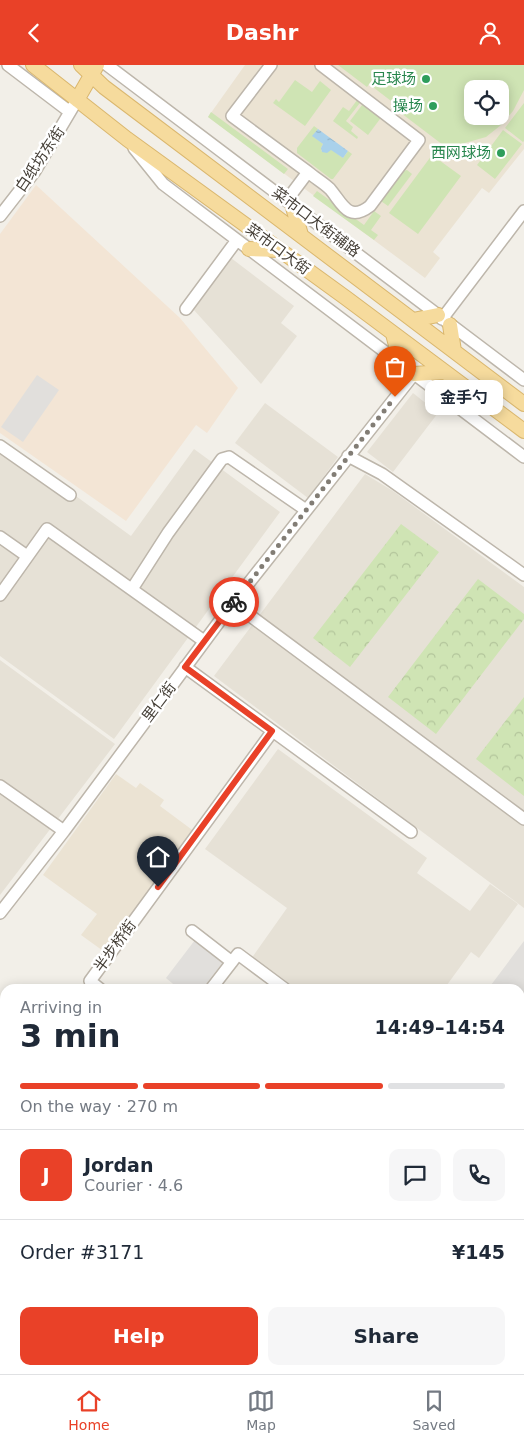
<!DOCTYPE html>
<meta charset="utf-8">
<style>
:root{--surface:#fff;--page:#f6f6f7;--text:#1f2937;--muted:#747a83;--line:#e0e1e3;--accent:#e94128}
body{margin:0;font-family:"DejaVu Sans","Noto Sans SC",sans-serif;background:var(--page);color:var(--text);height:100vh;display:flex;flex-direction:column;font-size:19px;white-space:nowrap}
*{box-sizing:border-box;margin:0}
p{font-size:16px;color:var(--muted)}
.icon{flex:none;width:28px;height:28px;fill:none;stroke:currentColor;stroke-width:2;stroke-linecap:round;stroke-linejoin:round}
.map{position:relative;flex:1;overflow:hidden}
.sheet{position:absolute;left:0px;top:919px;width:525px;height:391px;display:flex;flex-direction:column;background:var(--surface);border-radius:15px 15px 0 0;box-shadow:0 2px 12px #0003}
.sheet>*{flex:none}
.fabs{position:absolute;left:464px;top:15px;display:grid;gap:10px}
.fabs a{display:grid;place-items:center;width:45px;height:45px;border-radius:10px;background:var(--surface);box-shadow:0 2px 12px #0003;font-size:25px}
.pin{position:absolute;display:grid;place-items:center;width:42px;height:42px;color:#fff;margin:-51px -21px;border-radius:50% 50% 50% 0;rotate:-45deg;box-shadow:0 0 5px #0007}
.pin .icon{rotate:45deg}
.courier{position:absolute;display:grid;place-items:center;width:50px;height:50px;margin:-25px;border:4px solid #e94128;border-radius:50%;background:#fff;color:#222;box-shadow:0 1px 6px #0007}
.bubble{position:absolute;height:35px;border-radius:10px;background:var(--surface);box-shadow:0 2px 12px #0003;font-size:16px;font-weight:700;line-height:35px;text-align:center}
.overview em{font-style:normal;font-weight:700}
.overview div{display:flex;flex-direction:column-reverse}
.overview{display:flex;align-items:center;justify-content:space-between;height:85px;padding:0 20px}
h1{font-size:32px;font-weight:700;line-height:38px}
.bar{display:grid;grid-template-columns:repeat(4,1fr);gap:8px 5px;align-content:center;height:60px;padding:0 20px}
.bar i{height:6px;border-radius:4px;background:var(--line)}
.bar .on{background:var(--accent)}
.bar p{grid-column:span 4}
.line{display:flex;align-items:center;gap:12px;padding:0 20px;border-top:1px solid var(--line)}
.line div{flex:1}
.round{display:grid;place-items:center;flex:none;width:52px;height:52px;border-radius:10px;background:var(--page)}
.button{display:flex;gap:10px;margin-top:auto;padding:10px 20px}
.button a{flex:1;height:58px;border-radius:10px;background:var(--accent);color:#fff;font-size:20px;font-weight:700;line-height:58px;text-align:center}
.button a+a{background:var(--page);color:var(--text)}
header{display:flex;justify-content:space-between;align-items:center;height:65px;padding:0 20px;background:var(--accent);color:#fff;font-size:22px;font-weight:700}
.tab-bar{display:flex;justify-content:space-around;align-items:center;height:70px;border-top:1px solid var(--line);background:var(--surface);font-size:14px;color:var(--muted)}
.tab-bar a{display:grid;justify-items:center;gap:2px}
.tab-bar .on{color:var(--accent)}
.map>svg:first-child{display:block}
.residential{fill:#e6e1d6}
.commercial{fill:#f3e5d5}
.education{fill:#ebe3d3;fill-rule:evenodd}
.park{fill:url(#park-crowns)}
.garden{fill:#cfe4b4;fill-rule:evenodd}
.parking{fill:#e1dfdc}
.water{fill:url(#water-ripples)}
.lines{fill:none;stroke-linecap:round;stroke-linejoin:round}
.minor-casing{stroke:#bdb6ab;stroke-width:14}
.major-casing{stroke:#dab76e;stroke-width:16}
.minor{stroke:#fff;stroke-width:11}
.major{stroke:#f6db9d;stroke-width:14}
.done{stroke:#827d75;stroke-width:5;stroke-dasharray:0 9}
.route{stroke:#e94128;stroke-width:6}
.leisure-dot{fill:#2e9e5b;stroke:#fff;stroke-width:2}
.labels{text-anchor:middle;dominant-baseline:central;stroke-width:5;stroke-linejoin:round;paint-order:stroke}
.leisure-label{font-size:15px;fill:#27864d;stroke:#fff;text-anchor:end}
.street-label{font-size:15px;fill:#453f37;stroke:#fff}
</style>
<header><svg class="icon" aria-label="back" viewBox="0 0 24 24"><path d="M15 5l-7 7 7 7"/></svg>Dashr<svg class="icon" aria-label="person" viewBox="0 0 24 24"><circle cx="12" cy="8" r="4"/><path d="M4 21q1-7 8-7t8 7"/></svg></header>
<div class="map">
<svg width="524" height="1309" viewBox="0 0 524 1309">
<defs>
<pattern id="park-crowns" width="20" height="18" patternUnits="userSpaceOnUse" patternTransform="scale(1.25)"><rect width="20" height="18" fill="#cfe4b4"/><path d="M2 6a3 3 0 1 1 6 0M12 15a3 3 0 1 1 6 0" fill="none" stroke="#b3c59b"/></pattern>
<pattern id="water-ripples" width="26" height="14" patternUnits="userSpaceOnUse" patternTransform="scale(1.25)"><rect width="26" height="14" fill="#a9d1eb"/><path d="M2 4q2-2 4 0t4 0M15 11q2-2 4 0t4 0" fill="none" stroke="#93b4ca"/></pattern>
</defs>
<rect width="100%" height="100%" fill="#f2efe8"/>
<path class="residential" d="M231 193 294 241 281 258 297 271 261 319 193 244Z
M413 328 438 348 393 407 367 387Z
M265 338 338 392 308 433 235 378Z
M0 376 131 471 194 384 280 447 114 674 0 591Z
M365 409 393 426 524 522V843L214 611Z
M0 595 115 679 0 830Z
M278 684 427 793 417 808 470 846 490 819 518 839 479 893 471 887 444 924H292L251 894 287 843 205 784Z
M159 1305H330L327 1309H164Z
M358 1305H468L473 1309H355Z"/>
<path class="commercial" d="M36 120 180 253 238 323 207 368 196 360 126 456 0 368V169Z
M520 1039 524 1042V1230L520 1227Z"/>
<path class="education" d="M245 0H524V84L489 128 482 123 433 187 440 193 425 213 208 52ZM472 24H500V51H472Z
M116 709 136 723 140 718 164 735 160 741 195 767 106 888 81 870 97 849 43 810Z"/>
<path class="park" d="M401 459 439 487 350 602 313 573Z
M478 514 524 549V554L436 669 388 632Z
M524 632V731L476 694Z"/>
<path class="garden" d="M338 0H524V25L513 46 501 60 486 72 447 83 393 42 395 39 369 19 367 22ZM472 24H500V51H472Z
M295 15 312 27 320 16 331 25 305 61 273 38 276 34 279 37Z
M360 31 363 34 346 56 353 62 351 66 358 72 357 74 333 56 343 42 349 46Z
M365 36 383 50 368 70 350 56Z
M524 38V76L523 77 505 63Z
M211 47 288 104 284 109 208 52Z
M314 61 318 64 313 71 323 79 321 83 322 87 331 84 343 93 348 86 352 89 333 114H331L297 88V83Z
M503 65 522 79 495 114 477 100Z
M432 90 461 111 418 169 389 148Z
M407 105 412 109 388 141 378 134 400 107Z
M317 126 364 160 374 146 381 151 371 165 378 170 374 175 313 131Z"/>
<path class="parking" d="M37 310 59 325 23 377 1 362Z
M195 875 223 897 202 924H179L166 913Z
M524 876V935L520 941V924H488Z
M520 961 524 964V1035L520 1032Z
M520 1075 524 1078V1132L520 1137Z"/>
<path class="water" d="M318 64 348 86 343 93 331 85 327 88 322 87 321 83 323 79 312 71Z"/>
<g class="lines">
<defs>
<path id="minor" d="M8 0 70 47
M107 0 524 315
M271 0 232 51 308 107 287 135
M134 83 163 119 524 392
M308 107C315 113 324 118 330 124 342 138 348 158 370 141L419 75 321 0
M0 151 35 106 77 35
M186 244 237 175
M442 254 524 146
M0 381 70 430
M348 391 382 409 524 510
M0 472 27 491
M132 524 168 468 222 394 229 392 306 445
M0 530 47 464 204 576
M233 538 524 754
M185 602 411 767
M0 721 64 766
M0 848 64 766 233 538 414 309
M192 866 232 897
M100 924 90 916 272 667
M211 924 238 889 285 924
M0 970 5 973
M520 1240 524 1243
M229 1305 235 1309
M480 1305 486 1309
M336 1309 339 1305"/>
<path id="major" d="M33 0 127 74 346 233 524 366
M81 0 104 22 524 339
M77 35 97 0
M292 139 301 170
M249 184 280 185
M413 255 438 250
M450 260 454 286
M393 269 401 299
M414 309 444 307"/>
</defs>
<use href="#minor" class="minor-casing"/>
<use href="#major" class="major-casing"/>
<use href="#minor" class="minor"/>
<use href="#major" class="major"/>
</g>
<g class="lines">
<path class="done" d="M234 537 395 332"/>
<path class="route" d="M158 822 272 666 185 602 234 537"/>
</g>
<g class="leisure-dot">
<circle cx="426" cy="14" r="5"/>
<circle cx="433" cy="41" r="5"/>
<circle cx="501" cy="88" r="5"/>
</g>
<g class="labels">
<g class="leisure-label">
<text x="416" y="14">足球场</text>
<text x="423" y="41">操场</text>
<text x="491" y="88">西网球场</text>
</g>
<g class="street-label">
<text transform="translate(40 94) rotate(-56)">白纸坊东街</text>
<text transform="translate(316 157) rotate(37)">菜市口大街辅路</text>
<text transform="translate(278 184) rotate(36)">菜市口大街</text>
<text transform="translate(159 637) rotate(-53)">里仁街</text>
<text transform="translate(115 881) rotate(-54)">半步桥街</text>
</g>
</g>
</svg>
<div class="fabs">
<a><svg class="icon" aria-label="locate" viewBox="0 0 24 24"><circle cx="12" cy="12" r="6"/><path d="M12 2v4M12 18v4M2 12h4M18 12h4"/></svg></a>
</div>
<div class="pin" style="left:395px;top:332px;background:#ea580c"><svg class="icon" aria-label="bag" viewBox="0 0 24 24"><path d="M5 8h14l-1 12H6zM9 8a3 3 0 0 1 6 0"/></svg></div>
<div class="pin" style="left:158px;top:822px;background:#1f2937"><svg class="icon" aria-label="home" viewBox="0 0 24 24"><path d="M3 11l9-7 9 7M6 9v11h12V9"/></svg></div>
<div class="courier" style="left:234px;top:537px"><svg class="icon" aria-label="bike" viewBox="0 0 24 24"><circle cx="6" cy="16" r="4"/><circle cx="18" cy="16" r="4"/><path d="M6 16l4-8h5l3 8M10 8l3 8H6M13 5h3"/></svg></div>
<div class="bubble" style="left:425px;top:315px;width:78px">金手勺</div>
<section class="sheet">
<div class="overview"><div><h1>3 min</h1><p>Arriving in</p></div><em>14:49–14:54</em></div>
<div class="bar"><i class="on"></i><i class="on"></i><i class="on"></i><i></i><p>On the way · 270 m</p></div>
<div class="line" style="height:90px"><b class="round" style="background:var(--accent);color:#fff">J</b><div><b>Jordan</b><p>Courier · 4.6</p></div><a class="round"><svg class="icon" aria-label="chat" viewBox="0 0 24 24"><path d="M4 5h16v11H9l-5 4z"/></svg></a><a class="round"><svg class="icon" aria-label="phone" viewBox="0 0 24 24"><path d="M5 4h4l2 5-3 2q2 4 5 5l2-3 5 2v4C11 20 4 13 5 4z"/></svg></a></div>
<div class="line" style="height:65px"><div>Order #3171</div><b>¥145</b></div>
<div class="button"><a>Help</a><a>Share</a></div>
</section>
</div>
<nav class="tab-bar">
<a class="on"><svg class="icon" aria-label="home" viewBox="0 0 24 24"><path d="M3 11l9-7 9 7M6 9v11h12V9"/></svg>Home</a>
<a><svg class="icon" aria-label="map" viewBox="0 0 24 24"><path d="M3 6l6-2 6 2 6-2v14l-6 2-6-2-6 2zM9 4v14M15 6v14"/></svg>Map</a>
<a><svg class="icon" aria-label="saved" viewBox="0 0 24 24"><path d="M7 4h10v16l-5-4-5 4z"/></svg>Saved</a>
</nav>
